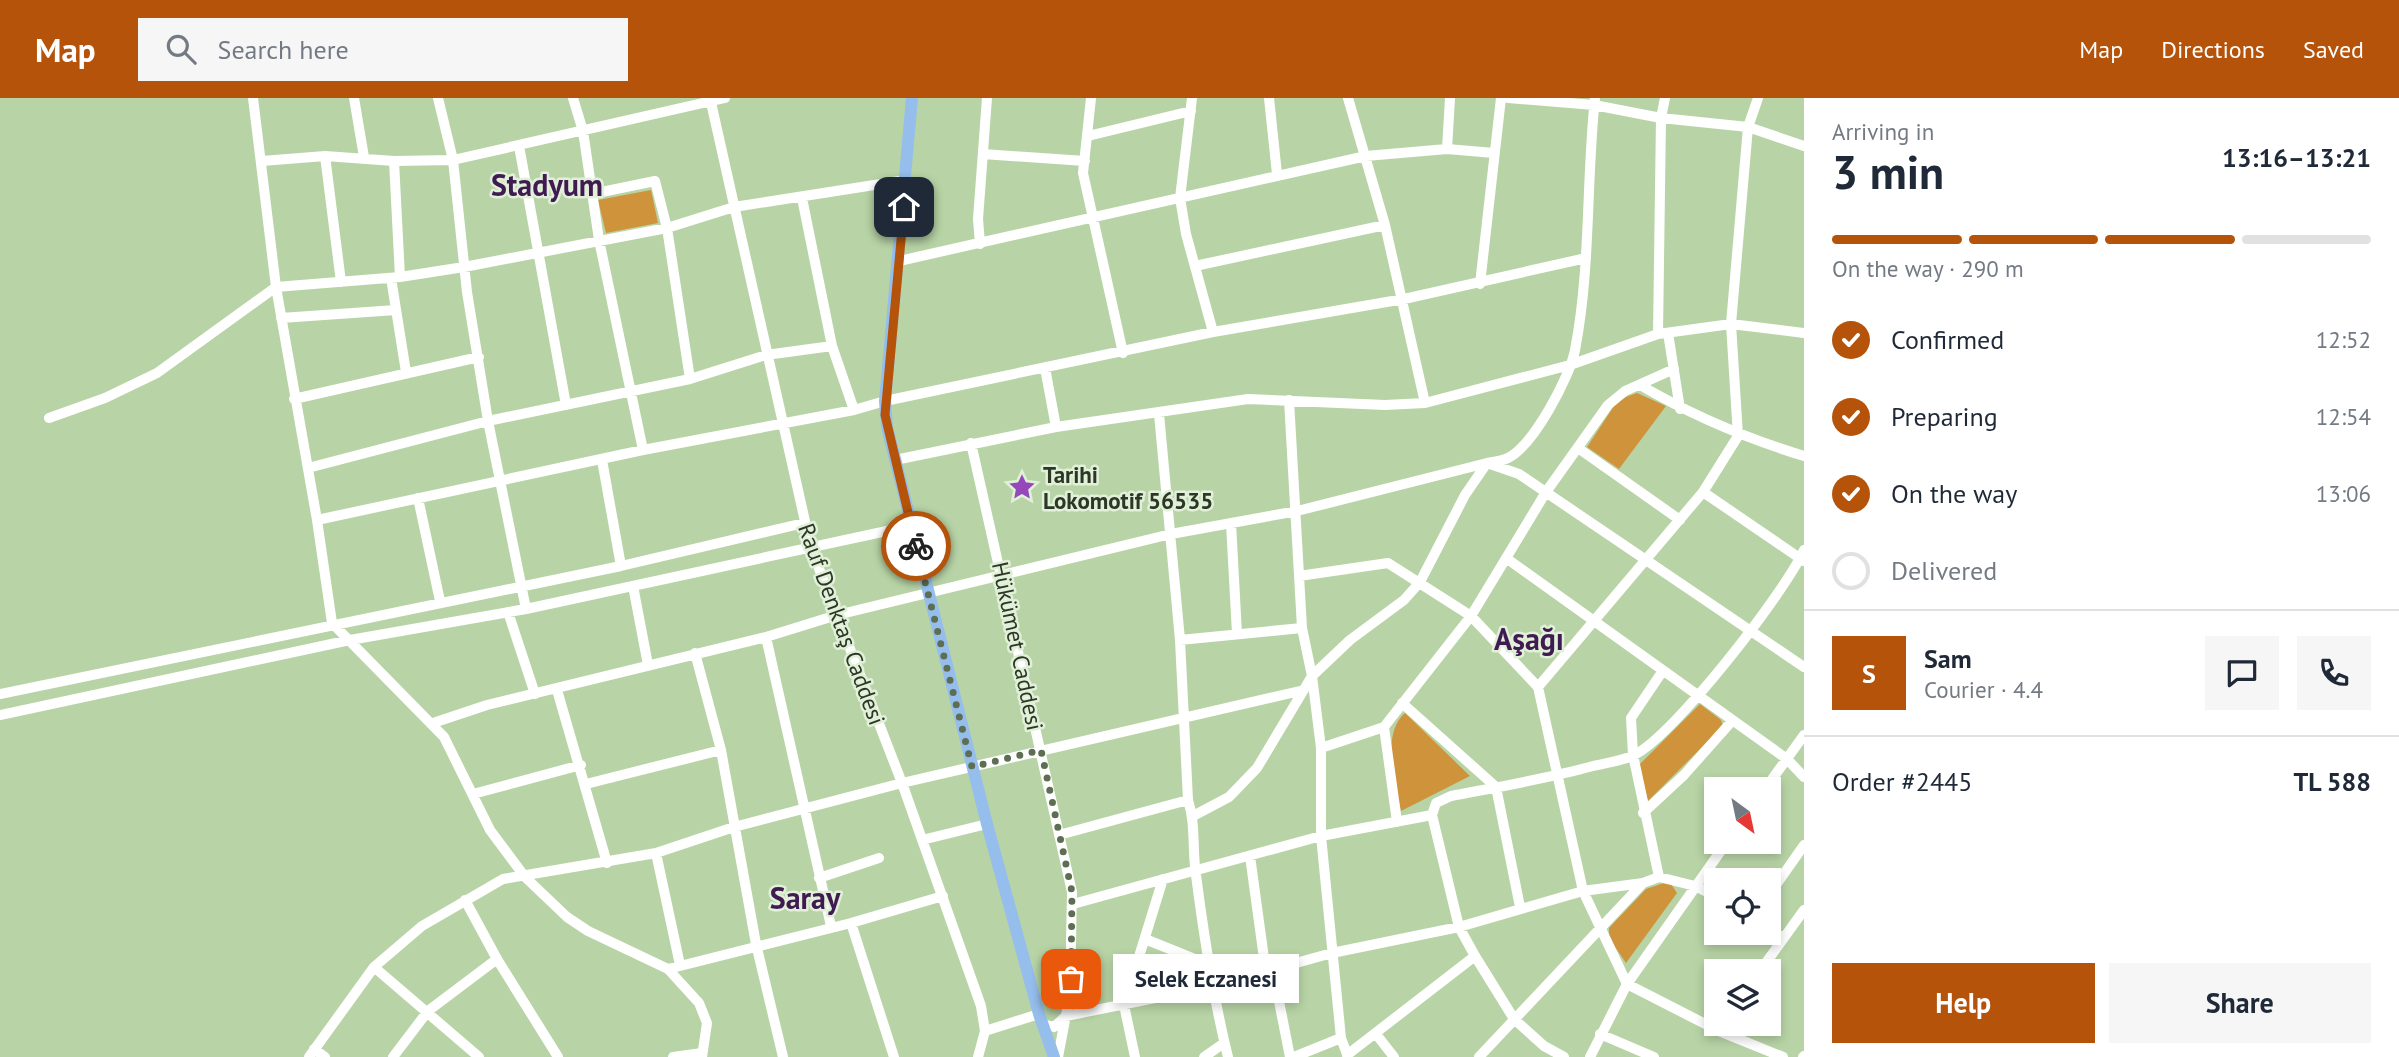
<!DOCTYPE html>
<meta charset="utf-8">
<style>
:root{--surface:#fff;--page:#f6f6f7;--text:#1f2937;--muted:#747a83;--line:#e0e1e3;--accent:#b45309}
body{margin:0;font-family:"PT Sans",sans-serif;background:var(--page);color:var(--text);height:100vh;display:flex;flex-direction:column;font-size:26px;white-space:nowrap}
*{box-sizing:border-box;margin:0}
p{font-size:23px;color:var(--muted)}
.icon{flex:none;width:38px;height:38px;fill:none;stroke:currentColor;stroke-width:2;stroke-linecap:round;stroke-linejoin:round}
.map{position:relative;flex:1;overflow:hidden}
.details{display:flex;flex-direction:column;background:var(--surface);width:595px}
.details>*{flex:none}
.needle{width:46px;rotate:147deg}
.buttons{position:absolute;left:1704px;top:679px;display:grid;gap:14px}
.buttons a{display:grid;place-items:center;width:77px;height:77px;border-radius:0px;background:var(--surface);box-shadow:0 4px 10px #0003;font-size:35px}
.pin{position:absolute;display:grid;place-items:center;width:60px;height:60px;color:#fff;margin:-30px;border-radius:14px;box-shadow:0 4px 10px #0006}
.courier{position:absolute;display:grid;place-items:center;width:70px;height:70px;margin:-35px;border:5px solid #b45309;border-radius:50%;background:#fff;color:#222;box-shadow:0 2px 9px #0007}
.bubble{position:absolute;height:49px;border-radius:0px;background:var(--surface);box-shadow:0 4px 10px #0003;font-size:23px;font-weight:600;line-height:49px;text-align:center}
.overview em{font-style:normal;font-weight:600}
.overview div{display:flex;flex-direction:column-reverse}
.overview{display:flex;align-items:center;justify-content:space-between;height:119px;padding:0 28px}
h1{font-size:46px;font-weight:600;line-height:52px}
.bar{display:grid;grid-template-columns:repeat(4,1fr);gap:10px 7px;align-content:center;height:84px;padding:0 28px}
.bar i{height:9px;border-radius:5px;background:var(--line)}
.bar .on{background:var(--accent)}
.bar p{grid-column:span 4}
.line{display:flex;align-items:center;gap:18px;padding:0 28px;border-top:2px solid var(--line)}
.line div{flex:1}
.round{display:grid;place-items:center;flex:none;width:74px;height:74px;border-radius:0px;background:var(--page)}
ol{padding:0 28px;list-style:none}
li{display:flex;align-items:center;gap:21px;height:77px}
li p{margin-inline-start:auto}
li .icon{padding:7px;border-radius:50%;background:var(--accent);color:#fff;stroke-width:4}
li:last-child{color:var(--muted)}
li i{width:38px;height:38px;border:4px solid var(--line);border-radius:50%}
.action{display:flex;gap:14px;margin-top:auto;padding:14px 28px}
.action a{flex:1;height:80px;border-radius:0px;background:var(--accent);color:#fff;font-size:28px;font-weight:600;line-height:80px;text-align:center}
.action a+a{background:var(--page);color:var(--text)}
header{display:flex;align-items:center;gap:42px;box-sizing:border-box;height:98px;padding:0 35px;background:var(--accent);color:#fff}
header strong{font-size:33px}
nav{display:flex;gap:38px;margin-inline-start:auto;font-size:24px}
.search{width:490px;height:63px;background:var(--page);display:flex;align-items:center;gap:18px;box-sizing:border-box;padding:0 24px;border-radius:0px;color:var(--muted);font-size:26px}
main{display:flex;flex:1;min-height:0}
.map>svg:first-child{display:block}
.green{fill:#cf933b}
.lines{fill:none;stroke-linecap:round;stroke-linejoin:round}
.minor{stroke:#fff;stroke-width:10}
.major{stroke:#95beec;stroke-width:12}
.done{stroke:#5d6e52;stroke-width:7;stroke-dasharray:0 12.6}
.route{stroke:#b45309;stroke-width:9}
.labels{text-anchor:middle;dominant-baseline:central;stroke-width:5;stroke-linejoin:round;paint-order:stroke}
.poi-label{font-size:23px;font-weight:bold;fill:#2c3725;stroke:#e1f0d8;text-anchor:start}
.street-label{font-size:23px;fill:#2c3725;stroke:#e1f0d8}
.district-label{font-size:30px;font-weight:bold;fill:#401b51;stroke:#e1f0d8}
</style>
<header>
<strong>Map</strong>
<div class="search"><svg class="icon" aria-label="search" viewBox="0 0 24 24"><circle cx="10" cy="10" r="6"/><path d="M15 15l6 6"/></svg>Search here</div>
<nav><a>Map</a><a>Directions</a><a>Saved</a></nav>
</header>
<main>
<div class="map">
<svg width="1804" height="959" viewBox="0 0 1804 959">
<rect width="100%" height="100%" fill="#b8d4a6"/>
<path class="green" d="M651 92 658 125 606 135 598 102Z
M1637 295 1666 308 1619 371 1587 349 1618 302Z
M1700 606 1721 622 1723 628 1648 703 1639 667Z
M1405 615 1470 678 1401 713C1396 685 1380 637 1405 615Z
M1664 785 1671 786 1677 795 1626 865 1609 840V830L1646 791Z"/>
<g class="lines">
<path class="minor" d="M253 0 276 189 317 422 332 525 444 639 490 732 525 779 567 819 588 833 668 871 699 905 707 925 702 959
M354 0 364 59
M438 0 453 62 467 194 488 323 526 511
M573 0 583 33 599 142 643 352
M710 0 811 450 902 685 981 908 985 933 978 959
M1091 0 1083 75 1123 255
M1192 0 1180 100 1186 136 1213 234
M1269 0 1277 76
M1348 0 1385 127 1425 305
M1508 0 1594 7 1661 20 1748 29 1804 48
M1088 38 1191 13
M519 48 566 307
M1447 51 1450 0
M983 56 1085 63
M325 58 341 184
M262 63 325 58 394 63 453 62 725 0
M394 63 400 179
M592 96 655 83 667 130 690 281
M802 100 832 248 854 312
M980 146 978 121 987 0
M899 163 1366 58 1447 51 1494 55
M1195 168 1385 127
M391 180 406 274
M1480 186 1501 0
M281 220 396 212
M1668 235 1680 311
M1658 236 1661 20 1665 0
M1045 270 1056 329
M1640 287C1693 318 1745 340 1804 358
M294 301 479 259
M1289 302 1302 530 1312 578 1321 650V738L1341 940 1348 959
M1159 316 1180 542 1188 702C1196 727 1192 752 1196 777 1204 839 1213 899 1228 959
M49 320 105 300 157 275 276 189 400 179 464 169 667 130 734 109 906 82
M971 345 1072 794 1070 896 1058 959
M1578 350 1680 422
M602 362 621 468
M895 362 1056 329 1248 301 1385 307 1425 305 1570 267 1658 236 1731 226 1804 235
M308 370 488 323 690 281 766 257 832 248
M1703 394 1804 463
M418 400 440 503
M317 422 643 352 854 312 885 303 1213 234 1404 201 1586 160
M1231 425 1237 536
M1506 460 1787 661 1804 679
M1299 478 1388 465 1471 518 1538 589 1583 793 1627 886 1719 933 1783 959
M633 488 648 567
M508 514 535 596
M766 539 831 828
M1180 542 1302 530
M695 555 721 652 756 846 783 959
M1538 589 1703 394 1738 338 1731 226 1748 29 1758 0
M557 592 607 765
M0 596 621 468 804 425
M1402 605 1496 689 1520 809
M0 617 350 542 526 511 910 428
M433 625 487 607 766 539 837 517 1171 436 1297 413 1487 365 1519 376 1804 569
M1321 650 1384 629
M586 686 721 652
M1765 691 1804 637
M473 696 581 667
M1643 715 1684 677 1732 623
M1193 718 1229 699 1257 670 1312 578 1350 542 1404 502 1420 484 1465 397 1487 365C1493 364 1502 363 1508 360 1533 348 1570 279 1575 252 1591 169 1586 84 1595 0
M1397 724 1384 629 1471 518 1546 394 1608 307 1625 293 1674 271
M1059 737 1188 702
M922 742 987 726
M656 755 680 867
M1250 758 1266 875
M1659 779 1633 657 1631 620 1662 574
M819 780 879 760
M1769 797 1804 747
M465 802 497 861 558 959
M1073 806 1321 738 1432 717
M851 825 894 959
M1769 830 1783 840
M1145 841 1207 866
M374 869 479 959
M668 871 851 825 943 798
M1273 873 1290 959
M1760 873 1804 812
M1043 926 1054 929 1066 918 1210 889 1332 855 1459 829 1583 793 1643 785 1659 779 1695 788 1717 799
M985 933 1039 916
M1376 936 1394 959
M1600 936 1654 959
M314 951 325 959
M1347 957 1475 858
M309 959 374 869 422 828 503 781 656 755 734 729 902 685 1300 593
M393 959 428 913 497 861
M673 959 702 955
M1135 959 1124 907 1163 781
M1204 959 1224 945
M1294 959 1341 940
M1479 959 1643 785
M1564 959 1544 948 1514 921 1475 858 1459 829 1432 717 1436 705 1451 698C1498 689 1546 681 1593 668 1606 665 1622 663 1634 657 1674 638 1785 494 1804 452
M1590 959 1627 886 1727 744
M1803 959 1804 958"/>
<path class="major" d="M912 0 885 303 887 329 987 726 1039 916 1054 959"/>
</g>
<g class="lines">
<path class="done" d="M916 448 972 669 1041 652 1072 794 1071 881"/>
<path class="route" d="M904 109 885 317 916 448"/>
</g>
<defs>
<symbol id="sight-bare" viewBox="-9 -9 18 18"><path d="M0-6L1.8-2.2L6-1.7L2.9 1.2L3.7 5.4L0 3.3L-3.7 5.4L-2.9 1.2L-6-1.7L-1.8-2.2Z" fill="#9448b9" stroke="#e1f0d8" stroke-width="2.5" paint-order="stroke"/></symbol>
</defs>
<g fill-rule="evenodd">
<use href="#sight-bare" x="1003" y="370" width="38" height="38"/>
</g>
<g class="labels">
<g class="poi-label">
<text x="1043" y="376">Tarihi<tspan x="1043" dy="26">Lokomotif 56535</tspan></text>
</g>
<g class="street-label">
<text transform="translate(842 526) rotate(70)">Rauf Denktaş Caddesi</text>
<text transform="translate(1018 548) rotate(78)">Hükümet Caddesi</text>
</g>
<g class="district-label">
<text x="547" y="86">Stadyum</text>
<text x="1529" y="540">Aşağı</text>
<text x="805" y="799">Saray</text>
</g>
</g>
</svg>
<div class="buttons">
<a><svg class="needle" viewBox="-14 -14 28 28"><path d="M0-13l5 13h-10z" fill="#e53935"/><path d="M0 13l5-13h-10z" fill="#747a83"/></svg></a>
<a><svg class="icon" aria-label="locate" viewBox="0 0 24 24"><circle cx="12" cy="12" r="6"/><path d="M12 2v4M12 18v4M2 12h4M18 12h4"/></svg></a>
<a><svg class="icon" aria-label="layers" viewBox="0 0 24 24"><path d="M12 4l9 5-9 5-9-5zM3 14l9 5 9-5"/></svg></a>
</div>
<div class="pin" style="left:1071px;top:881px;background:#ea580c"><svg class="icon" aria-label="bag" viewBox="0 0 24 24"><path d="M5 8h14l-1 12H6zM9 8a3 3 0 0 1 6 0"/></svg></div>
<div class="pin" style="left:904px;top:109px;background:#1f2937"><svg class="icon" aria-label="home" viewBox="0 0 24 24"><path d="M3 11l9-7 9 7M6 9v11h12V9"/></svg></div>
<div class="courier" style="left:916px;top:448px"><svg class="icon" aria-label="bike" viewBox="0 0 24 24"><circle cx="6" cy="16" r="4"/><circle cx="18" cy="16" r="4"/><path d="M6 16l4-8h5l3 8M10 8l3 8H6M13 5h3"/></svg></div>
<div class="bubble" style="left:1113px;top:856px;width:186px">Selek Eczanesi</div>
</div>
<section class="details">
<div class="overview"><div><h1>3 min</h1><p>Arriving in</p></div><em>13:16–13:21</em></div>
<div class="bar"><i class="on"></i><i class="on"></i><i class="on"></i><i></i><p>On the way · 290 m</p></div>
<ol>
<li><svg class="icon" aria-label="check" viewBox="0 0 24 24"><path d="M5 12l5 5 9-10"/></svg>Confirmed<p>12:52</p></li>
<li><svg class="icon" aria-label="check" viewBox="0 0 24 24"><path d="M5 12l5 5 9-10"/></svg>Preparing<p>12:54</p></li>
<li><svg class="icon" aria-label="check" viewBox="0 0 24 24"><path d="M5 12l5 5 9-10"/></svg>On the way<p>13:06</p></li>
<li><i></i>Delivered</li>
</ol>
<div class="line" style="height:126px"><b class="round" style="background:var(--accent);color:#fff">S</b><div><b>Sam</b><p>Courier · 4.4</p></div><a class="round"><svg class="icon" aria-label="chat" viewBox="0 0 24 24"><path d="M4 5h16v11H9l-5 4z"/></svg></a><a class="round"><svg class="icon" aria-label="phone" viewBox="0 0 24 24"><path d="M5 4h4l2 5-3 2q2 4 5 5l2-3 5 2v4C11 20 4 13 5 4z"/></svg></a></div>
<div class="line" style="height:91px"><div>Order #2445</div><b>TL 588</b></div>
<div class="action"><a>Help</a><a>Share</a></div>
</section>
</main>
